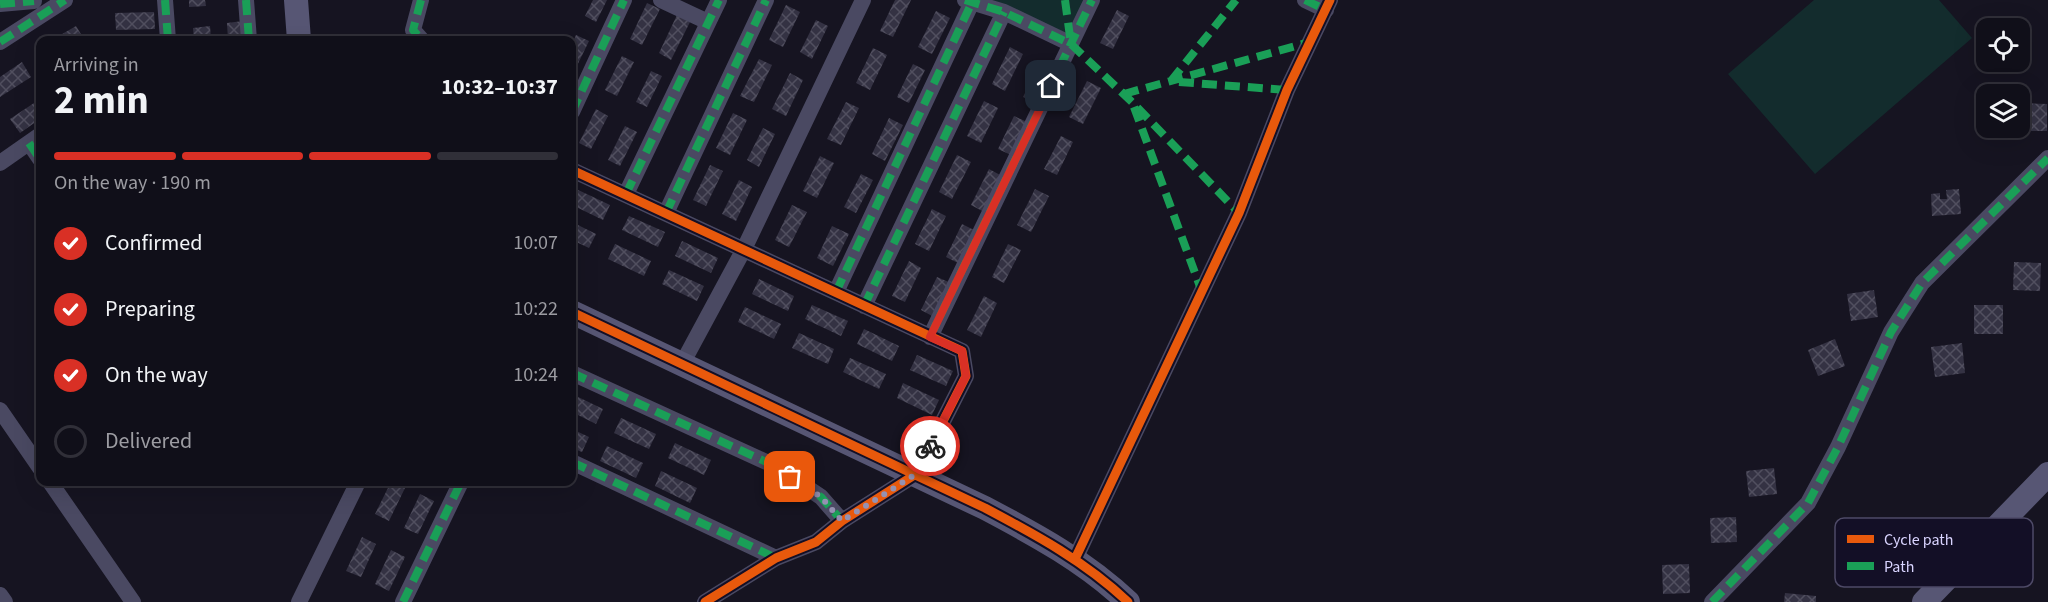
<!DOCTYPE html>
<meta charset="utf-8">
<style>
:root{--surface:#100f19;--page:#1e1d26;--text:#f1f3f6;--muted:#9c9ca2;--line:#302f38;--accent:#d93025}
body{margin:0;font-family:"Source Sans 3",sans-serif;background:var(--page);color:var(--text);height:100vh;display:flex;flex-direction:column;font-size:22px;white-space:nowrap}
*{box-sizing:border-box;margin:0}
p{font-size:20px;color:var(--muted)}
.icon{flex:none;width:33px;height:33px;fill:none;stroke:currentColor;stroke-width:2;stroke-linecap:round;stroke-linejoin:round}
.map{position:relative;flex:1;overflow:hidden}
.sheet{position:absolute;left:36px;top:36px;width:540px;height:450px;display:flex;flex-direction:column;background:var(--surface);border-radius:12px;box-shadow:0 6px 24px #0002,0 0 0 2px var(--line)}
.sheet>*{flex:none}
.buttons{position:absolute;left:1976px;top:18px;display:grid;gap:12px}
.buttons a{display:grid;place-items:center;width:54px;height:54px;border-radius:12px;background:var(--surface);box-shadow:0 6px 24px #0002,0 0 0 2px var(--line);font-size:30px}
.pin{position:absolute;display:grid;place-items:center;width:51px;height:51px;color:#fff;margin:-26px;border-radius:12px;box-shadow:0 3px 9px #0006}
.courier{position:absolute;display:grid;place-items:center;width:60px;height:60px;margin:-30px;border:4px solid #d93025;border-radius:50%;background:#fff;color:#222;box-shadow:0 2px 8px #0007}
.headline em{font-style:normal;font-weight:700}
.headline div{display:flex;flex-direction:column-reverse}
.headline{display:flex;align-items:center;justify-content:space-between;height:102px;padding:0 18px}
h1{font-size:39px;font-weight:700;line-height:45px}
.bar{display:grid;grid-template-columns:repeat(4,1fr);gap:9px 6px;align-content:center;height:72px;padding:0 18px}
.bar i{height:8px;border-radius:4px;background:var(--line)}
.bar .current{background:var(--accent)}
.bar p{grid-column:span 4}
ol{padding:0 18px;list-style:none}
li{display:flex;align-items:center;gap:18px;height:66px}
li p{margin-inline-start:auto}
li .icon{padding:6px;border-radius:50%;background:var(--accent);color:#fff;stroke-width:4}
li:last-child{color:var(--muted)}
li i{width:33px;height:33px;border:3px solid var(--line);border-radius:50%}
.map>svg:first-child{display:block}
.park{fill:#132c2d}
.building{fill:url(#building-cross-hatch)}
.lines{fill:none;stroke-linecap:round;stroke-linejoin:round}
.street{stroke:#4a4962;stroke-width:16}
.secondary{stroke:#575674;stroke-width:24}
.quiet{stroke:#1a9f57;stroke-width:8;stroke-dasharray:15 8;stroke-linecap:butt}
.cycleway-casing{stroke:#130f26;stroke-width:13}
.cycleway{stroke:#e8590c;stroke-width:9}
.done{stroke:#9591b1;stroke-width:6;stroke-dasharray:0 10.8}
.route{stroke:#d93025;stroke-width:8}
.key{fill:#130f26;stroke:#4e4a67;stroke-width:1.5}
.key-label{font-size:16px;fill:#d9d4ff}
</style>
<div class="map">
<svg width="2048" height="602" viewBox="0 0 2048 602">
<defs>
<pattern id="building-cross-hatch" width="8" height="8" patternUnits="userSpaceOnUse" patternTransform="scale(1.5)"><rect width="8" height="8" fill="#343243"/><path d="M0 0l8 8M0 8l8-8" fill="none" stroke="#514f5f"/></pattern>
</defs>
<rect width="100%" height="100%" fill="#161421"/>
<path class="park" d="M973 0H1091L1071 44Z
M1814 0H1939L1972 38 1815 174 1728 74Z"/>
<path class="building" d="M189 0H205L206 6 189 7Z
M593 0H607L596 22 585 16Z
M895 0H911L893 37 880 31Z
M647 3 660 9 642 45 630 39Z
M786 5 800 12 783 47 769 40Z
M1117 10 1129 16 1113 49 1100 43Z
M936 11 950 18 932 54 918 47Z
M154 12 155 29 116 30 115 13Z
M677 15 690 22 671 60 659 53Z
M816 20 828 26 812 59 800 52Z
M243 21 245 40H228L227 23Z
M76 26 84 39 52 40Z
M210 26 211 40H194L193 28Z
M576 35 589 41 572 76V45Z
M1010 47 1023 54 1005 91 992 84Z
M873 48 887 55 870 90 856 83Z
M622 56 634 62 617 96 605 90Z
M759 59 772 65 754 102 740 96Z
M1041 61 1055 68 1037 104 1023 97Z
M22 62 31 77 0 97V77Z
M913 64 925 70 909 103 897 97Z
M651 71 662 76 647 107 636 102Z
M790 73 803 80 786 116 772 109Z
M1087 81 1101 88 1083 124 1069 117Z
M40 99V119L20 133 10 119Z
M984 101 998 108 981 143 967 136Z
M846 102 859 108 841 145 827 139Z
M2021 103 2047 104V131H2021Z
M596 109 608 116 591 149 579 143Z
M733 113 747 120 730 155 716 148Z
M1014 116 1027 122 1011 155 998 149Z
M889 118 903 125 885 161 872 154Z
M625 126 637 132 620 166 608 160Z
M763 128 775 134 759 167 747 160Z
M1061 136 1073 142 1057 175 1044 169Z
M957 155 971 162 952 199 939 192Z
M820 156 834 163 817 198 803 191Z
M710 165 723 171 706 206 693 200Z
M989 169 1002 176 984 212 971 205Z
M861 174 873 180 856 213 844 207Z
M739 180 752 187 736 221 722 214Z
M574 188 610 205 603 220 572 205Z
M1035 189 1049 196 1031 232 1017 225Z
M1959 189 1961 214 1932 216 1931 194 1940 193V199H1947L1946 190Z
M792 205 807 212 789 247 775 240Z
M932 209 946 216 929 251 915 244Z
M629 216 665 232 658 247 622 230Z
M572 222 596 234 589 248 572 240Z
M962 224 974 230 958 263 946 257Z
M832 226 849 234 833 266 817 258Z
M682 241 718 258 711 273 675 256Z
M615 244 651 261 644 276 608 259Z
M1008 244 1021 250 1004 283 992 277Z
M909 261 921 268 905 302 892 296Z
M2014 262 2041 263 2040 291 2013 290Z
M669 270 704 286 697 301 662 284Z
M937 277 951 283 934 317 921 310Z
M759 279 794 296 788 311 752 294Z
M1874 290 1878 317 1851 321 1847 294Z
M984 296 997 303 981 337 967 330Z
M812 305 848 321 841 336 805 319Z
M1974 305H2003V334H1974Z
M745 307 781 324 774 339 738 322Z
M864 329 899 346 892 361 857 344Z
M799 333 834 349 828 364 792 348Z
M1835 339 1845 366 1818 376 1808 350Z
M1962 343 1965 373 1935 377 1931 347Z
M917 355 953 371 946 386 910 370Z
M850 358 886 374 879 389 843 372Z
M903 383 939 400 932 415 897 398Z
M572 394 603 409 596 424 572 412Z
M621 418 656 434 649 449 614 433Z
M572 429 589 437 582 452 572 448Z
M675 443 711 460 704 475 668 458Z
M607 446 643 463 636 478 600 461Z
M1774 468 1777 494 1749 497 1746 471Z
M661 471 697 488 690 503 655 486Z
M391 482 405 488 389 521 375 514Z
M420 494 434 501 418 534 404 528Z
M1736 517 1737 542 1711 543 1710 518Z
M362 537 376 544 361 577 346 571Z
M391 550 405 557 389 591 375 584Z
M1689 564 1690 593 1663 594 1662 565Z
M1785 593 1816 596V602H1784Z"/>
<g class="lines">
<path class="street" d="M165 0 168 40
M246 0 249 40
M421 0 413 30 422 40
M661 0 708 22
M965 0 1004 12 1071 44
M1305 0 1326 10
M0 4 34 1
M0 42 65 0
M572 112 624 0
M29 143 40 159
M0 163 40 135
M572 170 962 351 966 376 916 474 842 521 816 542 776 558 705 602
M626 194 719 0
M666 213 766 0
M836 292 973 0
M864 306 1004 12
M930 337 1092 0
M682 364 744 249 863 0
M572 373 775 466 821 497 842 521
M0 410 40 468
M572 462 776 558
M50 482 133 602
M1075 559 1239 213 1287 90 1330 0
M0 595 5 602
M299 602 358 482
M403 602 461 482
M1712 602 1808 503 1838 447 1891 332 1922 283 2048 158"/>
<path class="secondary" d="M296 0 299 40
M572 312 985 508C1036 535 1086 562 1128 602
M1924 602 2048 474"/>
<path class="quiet" d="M165 0 168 40
M246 0 249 40
M421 0 413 30 422 40
M965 0 1004 12 1071 44 1132 102 1239 213
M1065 0 1071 44
M1305 0 1326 10
M0 4 34 1
M0 42 65 0
M1171 81 1236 0
M1179 82 1287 90
M1124 94 1310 42
M1134 107 1202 292
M572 112 624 0
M29 143 40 159
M626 194 719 0
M666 213 766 0
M836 292 973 0
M864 306 1004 12
M930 337 1092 0
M572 373 775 466 821 497 842 521
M572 462 776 558
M403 602 461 482
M1712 602 1808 503 1838 447 1891 332 1922 283 2048 158"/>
<defs>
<path id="cycleway" d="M572 170 962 351 966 376 916 474 842 521 816 542 776 558 705 602
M572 312 985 508C1036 535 1086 562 1128 602
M1075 559 1239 213 1287 90 1330 0"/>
</defs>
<use href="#cycleway" class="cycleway-casing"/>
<use href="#cycleway" class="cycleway"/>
</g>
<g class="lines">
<path class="done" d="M790 477 821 497 842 521 916 474 930 446"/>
<path class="route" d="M930 446 966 376 962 351 930 337 1051 86"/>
</g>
<rect x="1835" y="518" width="198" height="69" rx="9" class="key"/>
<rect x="1847" y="535" width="27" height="8" fill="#e8590c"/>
<rect x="1847" y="562" width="27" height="8" fill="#1a9f57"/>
<g class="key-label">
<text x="1884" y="545">Cycle path</text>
<text x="1884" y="572">Path</text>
</g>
</svg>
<div class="buttons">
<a><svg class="icon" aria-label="locate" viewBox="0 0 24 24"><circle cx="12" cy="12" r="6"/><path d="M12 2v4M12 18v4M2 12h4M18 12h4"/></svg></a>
<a><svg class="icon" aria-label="layers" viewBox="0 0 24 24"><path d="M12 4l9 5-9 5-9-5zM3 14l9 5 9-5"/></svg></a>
</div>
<div class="pin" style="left:790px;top:477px;background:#ea580c"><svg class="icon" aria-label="bag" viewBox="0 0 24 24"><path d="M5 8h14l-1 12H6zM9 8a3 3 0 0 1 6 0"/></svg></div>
<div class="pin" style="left:1051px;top:86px;background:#1f2937"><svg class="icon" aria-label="home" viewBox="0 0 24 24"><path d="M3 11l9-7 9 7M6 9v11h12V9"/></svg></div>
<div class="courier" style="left:930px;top:446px"><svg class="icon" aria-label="bike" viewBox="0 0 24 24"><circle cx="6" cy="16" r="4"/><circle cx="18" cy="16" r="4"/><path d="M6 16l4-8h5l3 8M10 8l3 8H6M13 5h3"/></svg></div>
<section class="sheet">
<div class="headline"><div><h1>2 min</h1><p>Arriving in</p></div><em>10:32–10:37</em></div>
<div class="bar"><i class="current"></i><i class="current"></i><i class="current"></i><i></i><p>On the way · 190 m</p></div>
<ol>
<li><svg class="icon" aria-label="check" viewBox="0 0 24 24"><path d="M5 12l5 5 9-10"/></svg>Confirmed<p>10:07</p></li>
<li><svg class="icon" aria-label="check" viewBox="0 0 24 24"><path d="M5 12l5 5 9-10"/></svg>Preparing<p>10:22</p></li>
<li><svg class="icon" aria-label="check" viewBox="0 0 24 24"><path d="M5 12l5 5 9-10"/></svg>On the way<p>10:24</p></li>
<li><i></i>Delivered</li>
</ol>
</section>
</div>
